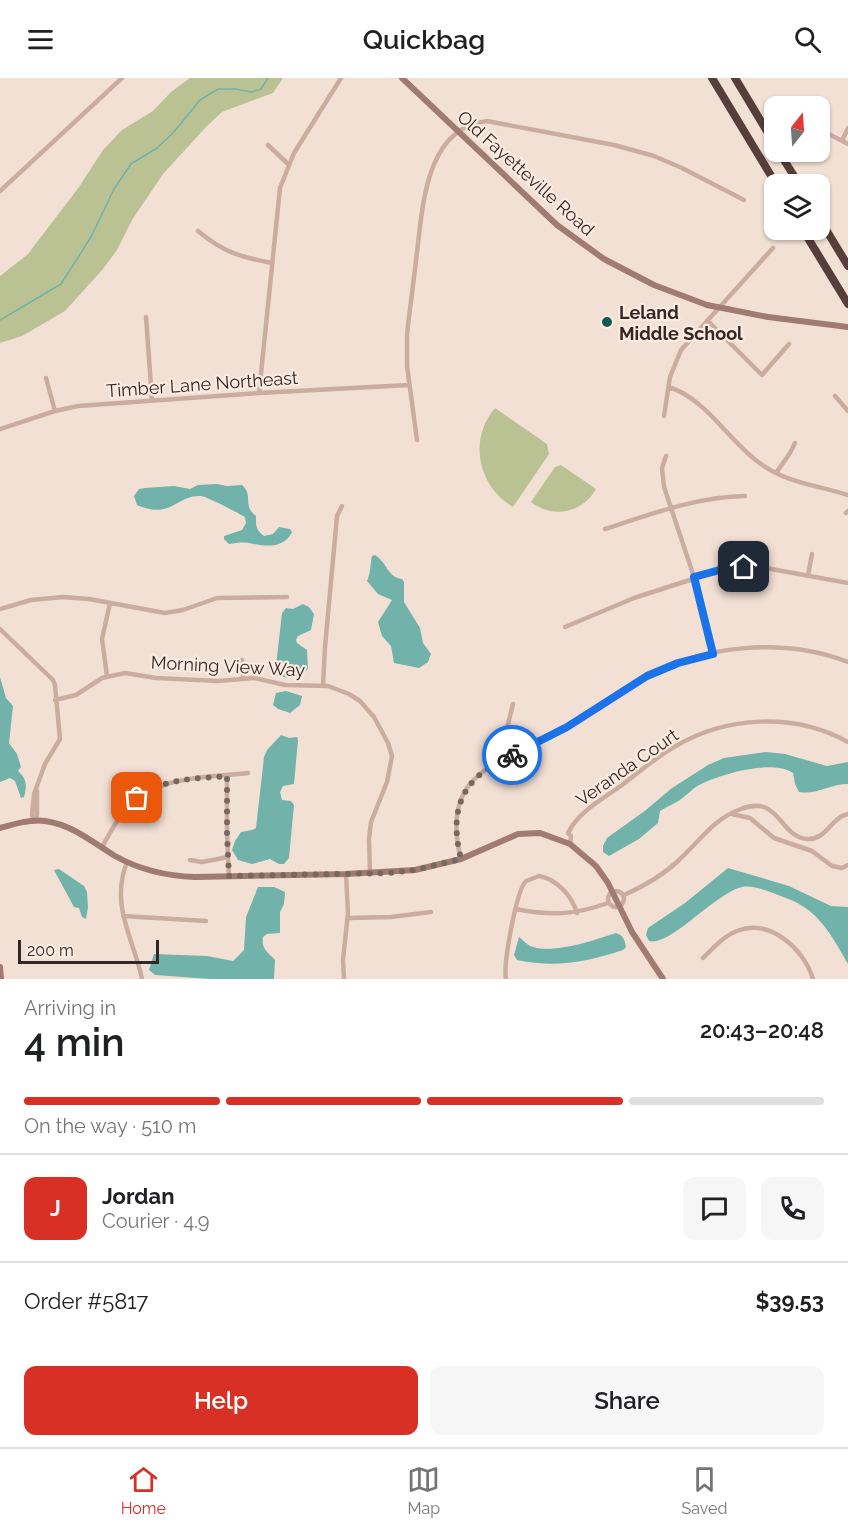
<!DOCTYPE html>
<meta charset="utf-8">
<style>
:root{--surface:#fff;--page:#f6f6f6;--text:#202124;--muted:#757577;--line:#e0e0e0;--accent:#d93025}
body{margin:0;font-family:Raleway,sans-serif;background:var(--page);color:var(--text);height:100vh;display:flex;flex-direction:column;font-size:22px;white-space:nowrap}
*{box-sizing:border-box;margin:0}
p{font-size:20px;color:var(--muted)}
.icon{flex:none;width:33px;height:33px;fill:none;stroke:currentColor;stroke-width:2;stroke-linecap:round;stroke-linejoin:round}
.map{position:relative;height:901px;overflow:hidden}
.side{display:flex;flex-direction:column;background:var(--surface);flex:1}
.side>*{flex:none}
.needle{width:39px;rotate:17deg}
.controls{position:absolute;left:764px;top:18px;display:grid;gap:12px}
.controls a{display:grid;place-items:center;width:66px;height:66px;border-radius:12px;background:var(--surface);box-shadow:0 2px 4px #0004;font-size:30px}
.scale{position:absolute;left:18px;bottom:15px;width:141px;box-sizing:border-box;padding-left:6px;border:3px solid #342624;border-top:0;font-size:16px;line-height:21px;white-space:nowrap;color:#342624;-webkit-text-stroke:4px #faebe1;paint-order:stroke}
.pin{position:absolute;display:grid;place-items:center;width:51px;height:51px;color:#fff;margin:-26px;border-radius:12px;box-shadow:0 3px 9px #0006}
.courier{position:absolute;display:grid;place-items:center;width:60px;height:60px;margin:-30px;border:4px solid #1a73e8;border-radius:50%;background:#fff;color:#222;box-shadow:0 2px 8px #0007}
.head em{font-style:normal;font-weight:600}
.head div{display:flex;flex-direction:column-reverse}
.head{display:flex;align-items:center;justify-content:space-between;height:102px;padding:0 24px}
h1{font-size:39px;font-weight:600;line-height:45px}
.bar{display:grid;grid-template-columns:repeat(4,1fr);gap:9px 6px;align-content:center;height:72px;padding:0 24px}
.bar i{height:8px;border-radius:4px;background:var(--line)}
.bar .selected{background:var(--accent)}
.bar p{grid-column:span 4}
.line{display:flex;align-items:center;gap:15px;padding:0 24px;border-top:2px solid var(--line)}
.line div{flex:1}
.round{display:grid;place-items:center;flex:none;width:63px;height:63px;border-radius:12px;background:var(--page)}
.cta{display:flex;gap:12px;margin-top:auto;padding:12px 24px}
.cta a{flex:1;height:69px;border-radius:12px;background:var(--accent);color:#fff;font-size:24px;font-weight:600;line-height:69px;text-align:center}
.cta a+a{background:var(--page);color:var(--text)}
header{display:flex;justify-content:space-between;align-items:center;height:78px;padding:0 24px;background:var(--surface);font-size:27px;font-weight:600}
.menu{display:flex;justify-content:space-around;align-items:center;height:84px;border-top:2px solid var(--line);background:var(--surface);font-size:16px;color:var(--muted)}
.menu a{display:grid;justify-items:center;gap:3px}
.menu .selected{color:var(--accent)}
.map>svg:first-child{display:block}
.green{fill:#bac294}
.water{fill:#71b2aa}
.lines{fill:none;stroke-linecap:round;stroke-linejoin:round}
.stream{stroke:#71b2aa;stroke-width:1.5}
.street{stroke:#cbada0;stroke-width:4.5}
.secondary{stroke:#9f7b71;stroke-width:6}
.highway{stroke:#563e3a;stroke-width:8}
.done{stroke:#776762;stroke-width:6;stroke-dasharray:0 10.8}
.route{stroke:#1a73e8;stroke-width:8}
.poi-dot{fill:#165953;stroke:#faebe1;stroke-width:2}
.labels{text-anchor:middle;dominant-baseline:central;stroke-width:4.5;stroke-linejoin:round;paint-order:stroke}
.street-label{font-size:18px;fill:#342624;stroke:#faebe1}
.poi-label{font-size:18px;font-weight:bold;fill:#342624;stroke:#faebe1;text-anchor:start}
</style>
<header><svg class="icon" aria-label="menu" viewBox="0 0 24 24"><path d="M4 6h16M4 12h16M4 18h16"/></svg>Quickbag<svg class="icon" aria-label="search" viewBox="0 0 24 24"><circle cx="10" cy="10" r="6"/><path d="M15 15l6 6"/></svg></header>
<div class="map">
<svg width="848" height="901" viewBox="0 0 848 901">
<rect width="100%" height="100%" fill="#f3e0d5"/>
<path class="green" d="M190 0H283L273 15 222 34 206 49 163 96 132 142 117 172 103 191 65 233 22 258 0 265V198L28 176 79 109 103 72 122 52 153 33 171 14Z
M495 330 547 366 549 376 513 429C478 408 468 362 495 330Z
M561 387 596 411C583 435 552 441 531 424L555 389Z"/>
<path class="water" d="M217 406 227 408 242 407C254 418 242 427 256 438 256 448 255 451 264 458L273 456 279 449 290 451 292 454C283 472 264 468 249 465 243 464 236 465 229 466L224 461V458L242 452 246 445 245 439C238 435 208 419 201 418 175 417 172 442 137 427L134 418 139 411 145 410 174 408 190 411 198 407Z
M375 477C387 484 387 499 402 501L404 504V524L420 550 423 565 431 576 428 584 419 590 394 585 391 568 382 558 378 544 392 522 378 516 367 503C371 494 370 486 372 478Z
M303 526 309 529 314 536 311 552 298 558 296 562 297 565 307 572 308 591C300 601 286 601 275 597L282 535 286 530 293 531Z
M0 599 6 620 13 628 9 665 17 676 21 689 18 693C27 701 27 708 24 719L21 720 15 703 10 700 0 704Z
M286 613 302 618 300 627 290 635 278 631 273 627 276 615Z
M281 657 289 660 297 659 298 662 294 706 283 708 280 714 282 722 291 723 294 727 289 780 284 786H279L270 781 252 786 238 782 232 772 235 763 241 754 252 752 256 750 264 679 267 672Z
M766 674 785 676 827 688 848 684V706C830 706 817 717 799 714L795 706 793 695C771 681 721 696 699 707 692 711 687 717 680 722 674 726 666 729 660 733L658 745 639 761 609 778 603 774V768L607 760 646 732 672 710 708 687 724 680Z
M728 790 789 808 831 828 848 829V886C836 865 822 838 799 826 793 822 785 820 778 817 767 813 754 807 742 809 715 815 670 869 649 863L646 857 648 850 685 825Z
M59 791 84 808 87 814 88 829 86 841 82 839 79 830 74 829 54 792Z
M258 809H274L285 814 284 826 280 834V855L267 856 263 859C261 871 268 874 275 882L274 901H210L155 897 149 892 154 876 207 878 233 883 244 872 246 839Z
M616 855C623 857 625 862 626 869L623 872C587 884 555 890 517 882L514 877 519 859C522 861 526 866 530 868 553 877 594 862 616 855Z"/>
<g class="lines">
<path class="stream" d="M0 242 61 206 91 159 114 111 131 86 157 70 173 55 200 22 218 11H235L252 14 261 11 268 0"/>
<path class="street" d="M819 51 848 66
M842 63 848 50
M268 67 288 86
M0 113 122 0
M198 153C223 174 240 179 272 185
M146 239 152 322
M708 243 762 297 789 266
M46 300 55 333
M669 309C708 322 728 363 761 386 789 406 817 407 848 417
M259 315 280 110 294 75 341 0
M835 318 848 333
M664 338 670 299 681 272 773 170
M0 351 55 333 78 328 259 315 409 307
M417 362 407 288V257C410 229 414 201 417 174 423 126 426 50 487 43L614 67 654 78 682 90 744 122
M666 378 662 390 664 409 694 499 713 576
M776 395 790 375 795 365
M846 435 848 433
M605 451C651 436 696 419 745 418
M808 497 812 476
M0 531 31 522 63 519 89 521 165 535 183 532 217 520 287 519
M565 549 634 520 727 490H766L848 505
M0 551 53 602 55 607 60 661 45 686 34 716 32 737 34 743
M242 582 243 600
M107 598 102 561 110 525
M323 607 325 569 337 438 342 428
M55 622 76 617 102 600 125 595 156 600 218 603 254 600 285 607 328 608 349 616 360 623 374 639 388 665 392 678 387 704 371 744 369 761 370 795
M507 679 505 658 513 626
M227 697V756L229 798
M732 736 750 740 774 760 812 773 832 788 842 790 848 787
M34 743 37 737V713
M570 766 571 758 568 755C579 733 603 721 622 707 639 694 655 680 674 669 726 638 794 634 848 664
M102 769C109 757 115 744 124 734 154 697 205 700 248 695
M461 781C438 691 503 686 563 651 590 636 613 616 640 601 701 568 782 558 848 584
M190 782 202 784 228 779
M127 784C110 827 133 859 142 901
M608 821a8 8 0 1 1 16 0a8 8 0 1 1-16 0Z
M624 817C644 808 662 798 678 783 699 764 713 741 741 731 780 716 779 759 807 761 827 762 830 740 848 736
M516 831C551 838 574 837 608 825
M123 838 206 843
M348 840 391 839 431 834
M703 880C713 870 724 858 737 853 770 840 804 871 813 901
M344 901 343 882 348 835 346 796
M506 901C503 887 516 813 526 803L539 798C557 801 572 818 577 835"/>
<path class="secondary" d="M402 0 557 147 604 181 654 207 707 227 768 239 848 249
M0 750C14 746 31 741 45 743 73 747 92 764 115 778 140 792 166 798 195 799L346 796 415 792 461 781 518 756 540 755 570 766 596 788 608 805 632 854 663 901
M0 889 1 901"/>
<path class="highway" d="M712 0 776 106
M735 0 774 65
M779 74 799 106
M819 140 848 188
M803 152 848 226"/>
</g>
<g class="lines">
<path class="done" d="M137 720C162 700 196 701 227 698V756L229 798 390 795 415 792 461 781C448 729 463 699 512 677"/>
<path class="route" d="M512 677 567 649 647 598 678 585 713 576 694 499 727 490 744 489"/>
</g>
<circle class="poi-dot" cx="607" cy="244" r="6"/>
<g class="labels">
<g class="street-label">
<text transform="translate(526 95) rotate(42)">Old Fayetteville Road</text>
<text transform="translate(202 306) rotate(-4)">Timber Lane Northeast</text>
<text transform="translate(228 588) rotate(3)">Morning View Way</text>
<text transform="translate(627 689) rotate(-35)">Veranda Court</text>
</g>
<g class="poi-label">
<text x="619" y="234">Leland<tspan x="619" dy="21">Middle School</tspan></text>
</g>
</g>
</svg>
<div class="controls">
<a><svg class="needle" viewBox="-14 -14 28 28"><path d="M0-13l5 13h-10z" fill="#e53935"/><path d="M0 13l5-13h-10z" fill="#757577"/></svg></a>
<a><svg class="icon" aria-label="layers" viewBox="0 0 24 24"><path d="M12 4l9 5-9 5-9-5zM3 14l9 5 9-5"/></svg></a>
</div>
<div class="scale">200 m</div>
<div class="pin" style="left:137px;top:720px;background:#ea580c"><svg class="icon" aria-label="bag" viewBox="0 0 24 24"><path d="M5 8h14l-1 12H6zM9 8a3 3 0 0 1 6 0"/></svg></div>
<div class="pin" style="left:744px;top:489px;background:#1f2937"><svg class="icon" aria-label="home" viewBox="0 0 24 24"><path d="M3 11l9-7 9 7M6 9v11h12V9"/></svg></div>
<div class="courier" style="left:512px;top:677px"><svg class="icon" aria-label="bike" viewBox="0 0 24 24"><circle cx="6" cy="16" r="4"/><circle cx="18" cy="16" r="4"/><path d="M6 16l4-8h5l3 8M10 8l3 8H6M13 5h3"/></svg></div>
</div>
<section class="side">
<div class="head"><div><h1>4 min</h1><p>Arriving in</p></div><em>20:43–20:48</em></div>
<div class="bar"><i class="selected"></i><i class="selected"></i><i class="selected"></i><i></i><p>On the way · 510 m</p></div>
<div class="line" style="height:108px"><b class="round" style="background:var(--accent);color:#fff">J</b><div><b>Jordan</b><p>Courier · 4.9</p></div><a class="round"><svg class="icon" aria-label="chat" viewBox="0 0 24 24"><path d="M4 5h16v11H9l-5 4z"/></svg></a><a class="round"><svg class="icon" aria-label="phone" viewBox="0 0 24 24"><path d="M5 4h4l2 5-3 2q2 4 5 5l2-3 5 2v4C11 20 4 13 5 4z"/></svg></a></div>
<div class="line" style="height:78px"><div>Order #5817</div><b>$39.53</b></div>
<div class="cta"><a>Help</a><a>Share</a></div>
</section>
<nav class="menu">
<a class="selected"><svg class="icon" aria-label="home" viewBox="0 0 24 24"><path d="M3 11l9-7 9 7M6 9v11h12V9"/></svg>Home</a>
<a><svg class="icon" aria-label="map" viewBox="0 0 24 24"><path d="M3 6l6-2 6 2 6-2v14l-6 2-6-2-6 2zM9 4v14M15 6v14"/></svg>Map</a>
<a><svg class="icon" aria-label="saved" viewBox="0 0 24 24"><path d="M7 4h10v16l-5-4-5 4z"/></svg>Saved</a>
</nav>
